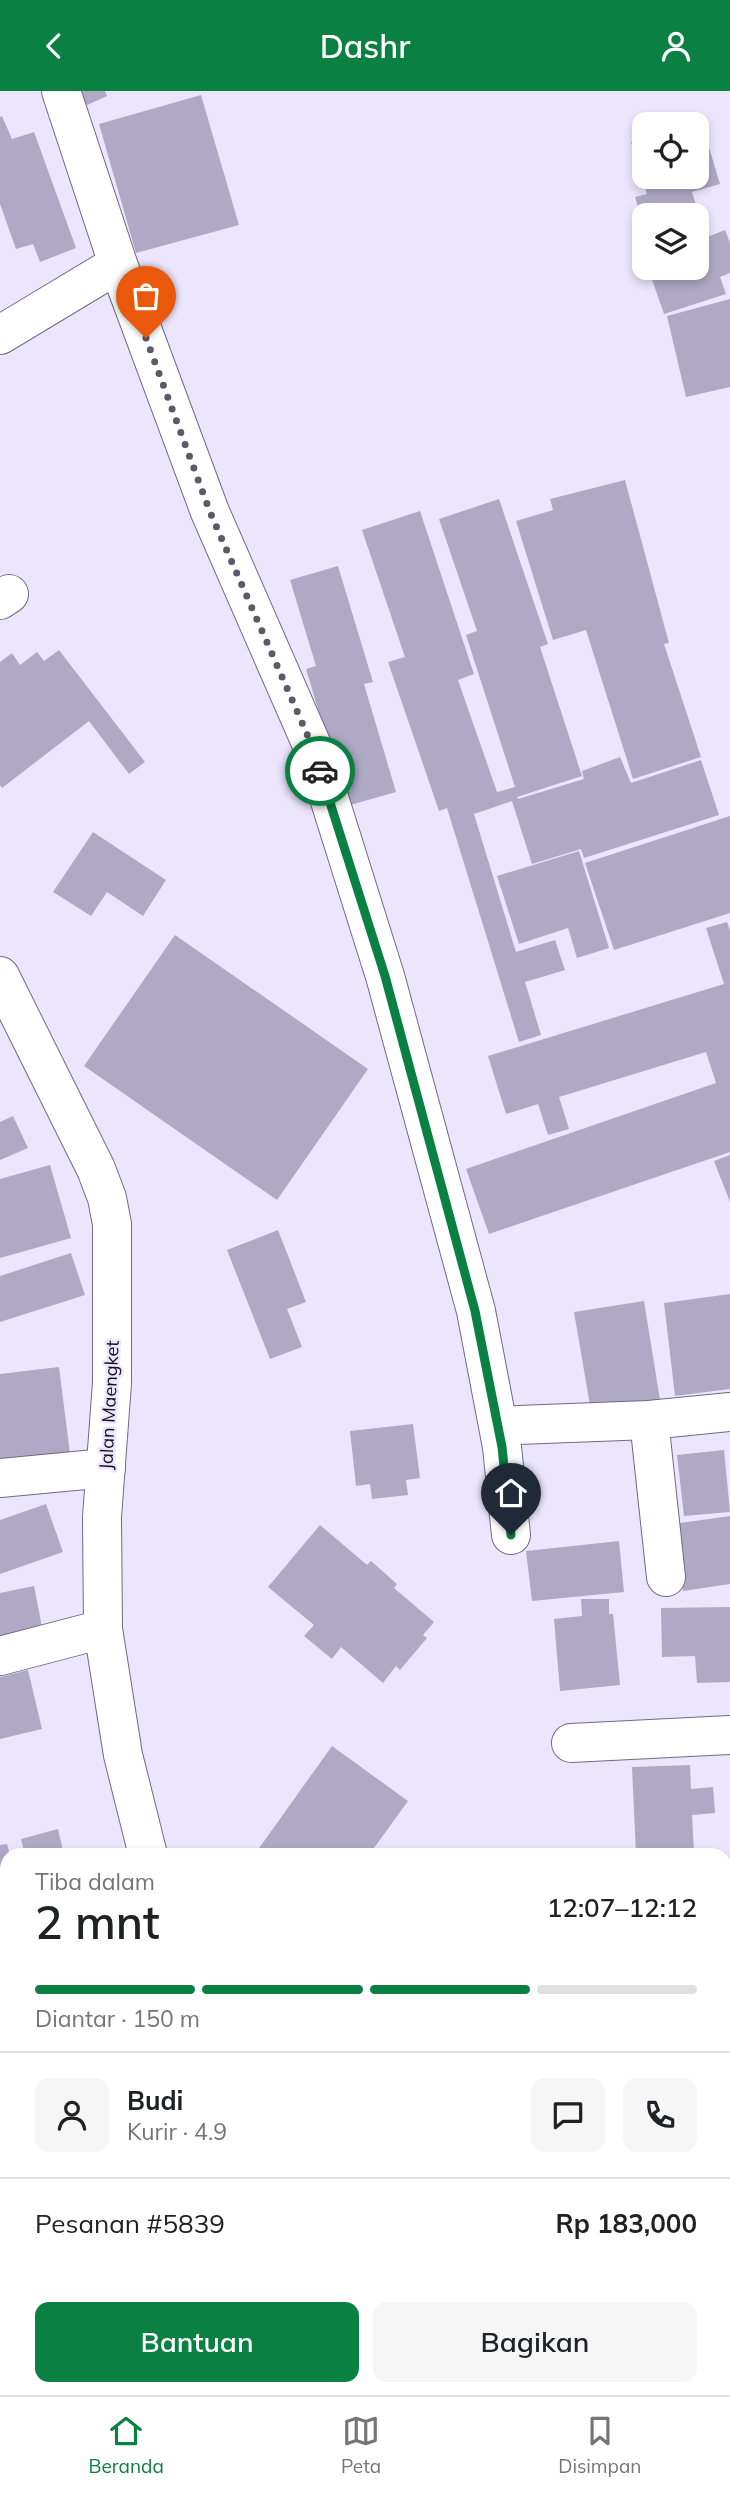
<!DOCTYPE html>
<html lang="id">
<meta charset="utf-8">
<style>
:root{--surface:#fff;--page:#f6f6f6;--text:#202124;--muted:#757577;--line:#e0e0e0;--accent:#0b8043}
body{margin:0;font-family:Mulish,sans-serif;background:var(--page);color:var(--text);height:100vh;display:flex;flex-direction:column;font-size:26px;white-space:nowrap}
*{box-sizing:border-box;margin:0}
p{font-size:23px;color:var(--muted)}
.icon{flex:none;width:38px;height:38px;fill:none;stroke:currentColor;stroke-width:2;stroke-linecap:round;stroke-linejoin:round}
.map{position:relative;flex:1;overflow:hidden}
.drawer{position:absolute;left:0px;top:1757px;width:732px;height:548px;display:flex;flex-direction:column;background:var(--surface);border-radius:21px 21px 0 0;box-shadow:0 4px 10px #0003}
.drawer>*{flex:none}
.tools{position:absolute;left:632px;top:21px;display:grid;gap:14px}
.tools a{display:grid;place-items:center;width:77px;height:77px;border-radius:14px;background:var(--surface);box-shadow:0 4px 10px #0003;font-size:35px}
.pin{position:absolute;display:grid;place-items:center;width:60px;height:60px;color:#fff;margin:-72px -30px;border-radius:50% 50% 50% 0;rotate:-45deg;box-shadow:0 0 7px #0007}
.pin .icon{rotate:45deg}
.courier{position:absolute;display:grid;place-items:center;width:70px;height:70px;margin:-35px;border:5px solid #0b8043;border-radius:50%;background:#fff;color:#222;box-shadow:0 2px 9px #0007}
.headline em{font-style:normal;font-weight:600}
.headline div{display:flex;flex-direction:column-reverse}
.headline{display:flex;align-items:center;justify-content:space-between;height:119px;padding:0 35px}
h1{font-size:46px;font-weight:600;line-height:52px}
.bar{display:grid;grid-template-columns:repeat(4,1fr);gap:10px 7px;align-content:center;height:84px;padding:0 35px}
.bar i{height:9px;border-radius:5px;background:var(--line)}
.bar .selected{background:var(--accent)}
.bar p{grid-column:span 4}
.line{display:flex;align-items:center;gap:18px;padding:0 35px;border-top:2px solid var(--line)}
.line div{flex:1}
.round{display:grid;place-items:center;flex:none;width:74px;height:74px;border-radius:14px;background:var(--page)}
.button{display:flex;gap:14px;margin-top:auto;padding:14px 35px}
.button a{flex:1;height:80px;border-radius:14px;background:var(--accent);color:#fff;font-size:28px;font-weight:600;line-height:80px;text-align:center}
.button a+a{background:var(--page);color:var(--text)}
header{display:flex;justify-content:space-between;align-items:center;height:91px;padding:0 35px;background:var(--accent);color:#fff;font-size:32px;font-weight:600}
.tabs{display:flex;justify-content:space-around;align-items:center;height:98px;border-top:2px solid var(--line);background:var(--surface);font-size:19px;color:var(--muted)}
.tabs a{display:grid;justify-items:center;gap:4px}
.tabs .selected{color:var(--accent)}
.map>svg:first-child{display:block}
.building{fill:#afa9c6}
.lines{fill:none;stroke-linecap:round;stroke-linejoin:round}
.lane-casing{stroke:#706a84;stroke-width:21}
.street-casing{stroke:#706a84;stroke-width:40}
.secondary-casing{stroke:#706a84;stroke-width:40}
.lane{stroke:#fff;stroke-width:19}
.street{stroke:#fff;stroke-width:38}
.secondary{stroke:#fff;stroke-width:38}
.done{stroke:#5d5a68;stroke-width:7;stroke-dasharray:0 12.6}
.route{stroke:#0b8043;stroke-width:9}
.labels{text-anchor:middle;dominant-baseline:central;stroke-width:5;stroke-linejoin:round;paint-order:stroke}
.street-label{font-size:18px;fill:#110f18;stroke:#ebe6fe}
</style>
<header><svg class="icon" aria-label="back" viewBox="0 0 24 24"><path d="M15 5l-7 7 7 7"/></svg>Dashr<svg class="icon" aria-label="person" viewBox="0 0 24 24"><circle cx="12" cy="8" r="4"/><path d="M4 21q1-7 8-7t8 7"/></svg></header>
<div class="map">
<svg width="730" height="2304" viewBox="0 0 730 2304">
<rect width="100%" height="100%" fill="#ebe6fe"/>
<path class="building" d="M75 0H105L107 5 83 16Z
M201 4 239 134 136 162 99 33Z
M2 25 12 48 34 41 76 157 40 171 33 153 16 158 0 113V26Z
M701 30 720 93 692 101 696 114 663 124H644V130H642L635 106 647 103 631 51 644 47V86H696V32Z
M696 118 707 146 725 139 730 152V182L720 186 726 203 664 223 648 177H696V124H691L696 122Z
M730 208V296L686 306 667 225Z
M625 389 669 552 664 553 701 666 633 688 586 539 553 549 516 430 553 419 550 408Z
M499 408 548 553 540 556 582 685 517 706 518 708 584 688 582 680 620 666 631 692 701 669 719 724 584 767 581 758 532 773 512 710 474 723 516 861 555 849 565 879 525 891 541 944 519 951 447 717 439 720 388 571 405 566 362 439 420 420 474 583 458 589 497 701 515 696 466 544 477 540 439 428Z
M338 475 373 591 364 593 396 701 347 715 306 578 316 575 290 489Z
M59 559 145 671 129 683 89 630 2 697 0 694V571L12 562 20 574 37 561 44 570Z
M730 725V822L614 859 585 772Z
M93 741 166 789 143 825 107 801 91 825 53 801Z
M579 760 609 857 577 867 568 837 519 853 497 785Z
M727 831 730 840V1061L489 1143 466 1078 716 992 706 961 559 1006 569 1038 548 1044 538 1013 506 1023 488 965 724 893 706 837Z
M175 844 368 978 277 1109 84 975Z
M13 1025 28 1057 0 1069V1031Z
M730 1064V1111L714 1070Z
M50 1074 71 1147 0 1167V1088Z
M278 1139 306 1211 287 1218 302 1256 270 1268 227 1159Z
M71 1162 85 1204 0 1231V1185Z
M730 1203V1298L675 1305 664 1212Z
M644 1210 661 1315 592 1326 574 1221Z
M59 1276 71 1370 0 1378V1283Z
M413 1333 420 1387 406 1389 408 1404 372 1408 370 1393 356 1395 350 1340Z
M724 1359 730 1421 684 1425 677 1364Z
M46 1413 63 1461 0 1483V1429Z
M730 1425V1493L683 1500 673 1433Z
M320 1434 367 1474 371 1470 397 1493 394 1497 434 1531 423 1544 427 1547 400 1579 396 1575 383 1592 341 1556 332 1568 304 1545 314 1534 268 1496Z
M619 1450 624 1501 532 1510 526 1460Z
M34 1495 42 1536 0 1545V1502Z
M581 1508H609V1523H613L620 1594 560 1600 554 1528 582 1525Z
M730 1516V1591L697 1592 695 1565 662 1566 661 1517Z
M28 1579 42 1638 0 1648V1586Z
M332 1655 408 1710 369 1764H263L257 1760Z
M690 1674 691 1698 713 1696 715 1722 692 1724 694 1761 636 1763 632 1676Z
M58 1738 64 1764H25L21 1748Z
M7 1753 10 1764H7V1814L0 1816V1754Z
M724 1790H730V1892H724Z
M0 1970 7 1971V2039H0Z
M724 2082H730V2118H724Z
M390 2298H442L447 2304H391Z
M501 2298H552L549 2304H497Z"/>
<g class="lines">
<defs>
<path id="lane" d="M314 2304 319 2298
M647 2304 649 2298"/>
<path id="street" d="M61 0 118 173 210 421 314 659 385 885 476 1220 502 1356 511 1444
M0 244 118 173
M0 509 9 503
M518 1334 649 1329
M0 1387 106 1377
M666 1486 649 1329 730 1321
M0 1565 103 1538
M571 1652 730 1644
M724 1944H730"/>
<path id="secondary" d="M0 885 96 1078 107 1107 112 1133V1292L102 1426 103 1538 123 1664 148 1764
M149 2304V2298"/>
</defs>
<use href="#lane" class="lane-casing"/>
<use href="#street" class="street-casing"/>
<use href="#secondary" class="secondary-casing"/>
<use href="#lane" class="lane"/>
<use href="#street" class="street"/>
<use href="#secondary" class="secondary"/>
</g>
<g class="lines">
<path class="done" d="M146 247 210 421 314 659 320 680"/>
<path class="route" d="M320 680 385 885 475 1220 502 1356 511 1444"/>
</g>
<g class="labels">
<g class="street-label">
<text transform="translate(109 1314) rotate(-87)">Jalan Maengket</text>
</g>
</g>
</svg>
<div class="tools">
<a><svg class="icon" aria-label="locate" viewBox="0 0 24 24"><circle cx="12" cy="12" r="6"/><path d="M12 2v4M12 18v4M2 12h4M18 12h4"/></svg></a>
<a><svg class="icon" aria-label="layers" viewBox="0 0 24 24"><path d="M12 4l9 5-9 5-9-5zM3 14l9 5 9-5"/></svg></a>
</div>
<div class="pin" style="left:146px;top:247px;background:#ea580c"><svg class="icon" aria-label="bag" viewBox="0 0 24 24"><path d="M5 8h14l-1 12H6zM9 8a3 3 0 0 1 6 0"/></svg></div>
<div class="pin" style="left:511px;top:1444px;background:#1f2937"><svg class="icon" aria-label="home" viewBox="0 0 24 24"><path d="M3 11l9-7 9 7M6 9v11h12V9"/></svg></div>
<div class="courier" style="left:320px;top:680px"><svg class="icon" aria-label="car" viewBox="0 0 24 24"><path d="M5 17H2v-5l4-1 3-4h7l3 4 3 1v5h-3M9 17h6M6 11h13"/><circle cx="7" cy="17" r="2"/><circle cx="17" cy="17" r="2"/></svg></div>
<section class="drawer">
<div class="headline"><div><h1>2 mnt</h1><p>Tiba dalam</p></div><em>12:07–12:12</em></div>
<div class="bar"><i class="selected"></i><i class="selected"></i><i class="selected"></i><i></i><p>Diantar · 150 m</p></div>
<div class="line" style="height:126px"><a class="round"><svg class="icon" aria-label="person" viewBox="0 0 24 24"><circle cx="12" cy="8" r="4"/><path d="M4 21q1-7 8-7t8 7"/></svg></a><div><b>Budi</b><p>Kurir · 4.9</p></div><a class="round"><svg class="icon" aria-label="chat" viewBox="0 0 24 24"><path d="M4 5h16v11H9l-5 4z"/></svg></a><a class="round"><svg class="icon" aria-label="phone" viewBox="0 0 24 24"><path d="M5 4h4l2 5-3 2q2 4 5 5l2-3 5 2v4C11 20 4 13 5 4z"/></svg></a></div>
<div class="line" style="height:91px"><div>Pesanan #5839</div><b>Rp 183,000</b></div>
<div class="button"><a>Bantuan</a><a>Bagikan</a></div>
</section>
</div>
<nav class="tabs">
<a class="selected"><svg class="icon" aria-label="home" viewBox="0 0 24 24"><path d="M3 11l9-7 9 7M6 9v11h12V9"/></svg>Beranda</a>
<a><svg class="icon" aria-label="map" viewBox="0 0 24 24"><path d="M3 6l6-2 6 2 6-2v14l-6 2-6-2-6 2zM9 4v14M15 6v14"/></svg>Peta</a>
<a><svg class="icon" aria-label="saved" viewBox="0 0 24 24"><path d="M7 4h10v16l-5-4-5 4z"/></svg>Disimpan</a>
</nav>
